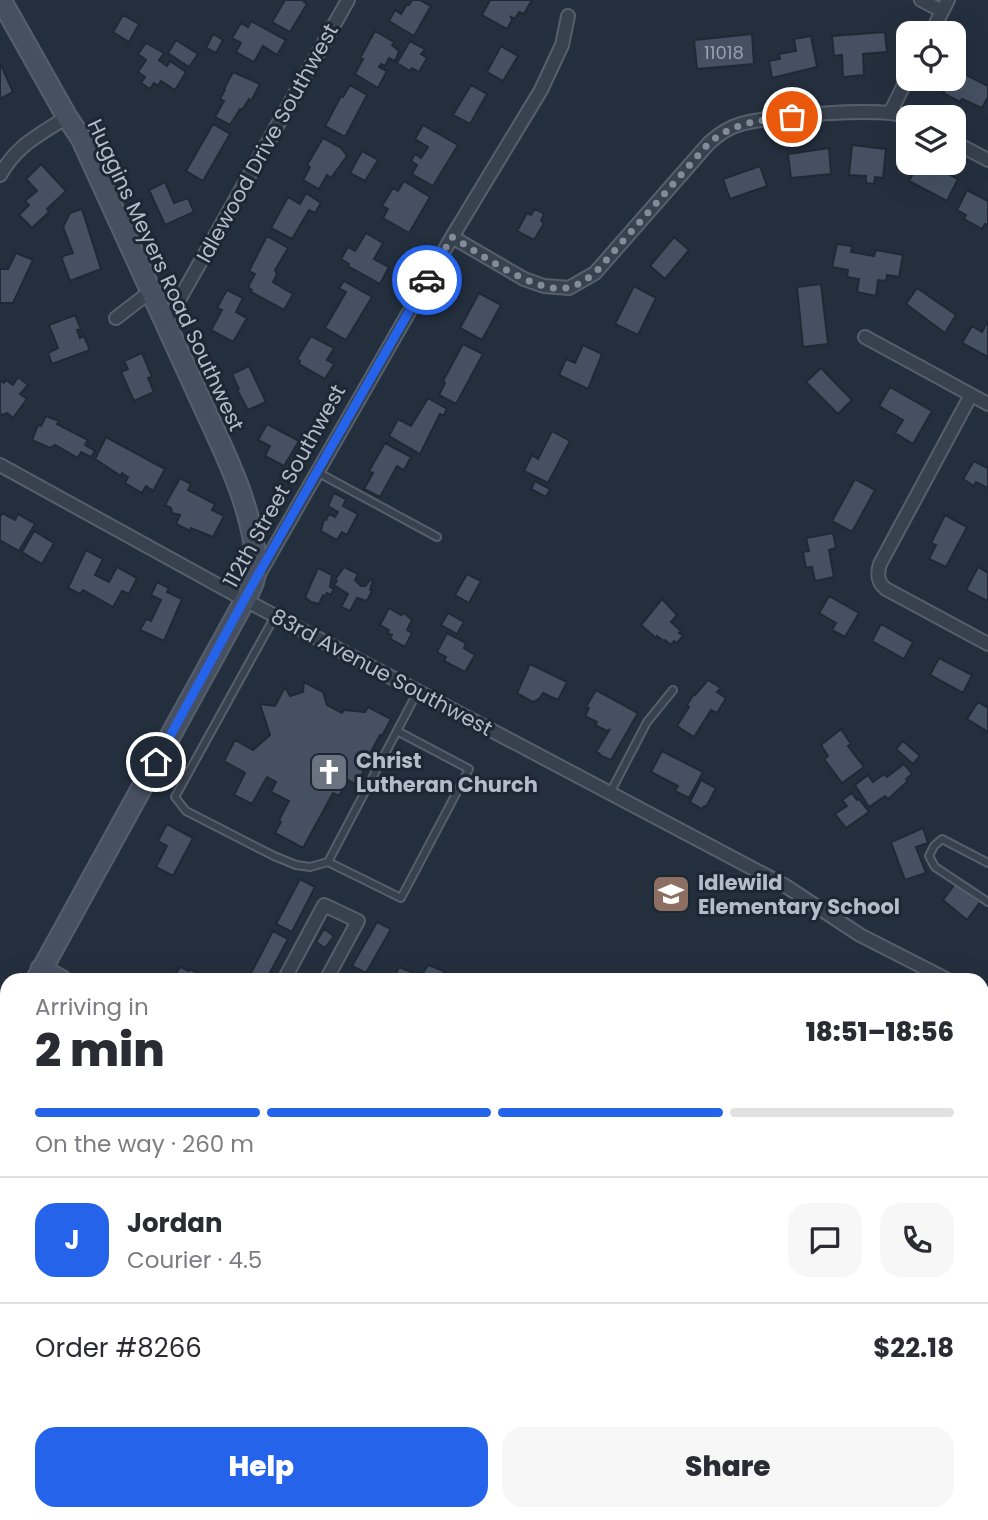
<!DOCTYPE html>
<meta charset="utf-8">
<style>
:root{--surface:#fff;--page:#f7f7f7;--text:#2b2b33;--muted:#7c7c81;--line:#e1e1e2;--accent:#2563eb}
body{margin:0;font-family:Poppins,sans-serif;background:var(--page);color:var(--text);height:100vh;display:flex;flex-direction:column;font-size:26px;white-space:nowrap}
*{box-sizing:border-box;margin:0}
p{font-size:23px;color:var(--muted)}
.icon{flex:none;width:38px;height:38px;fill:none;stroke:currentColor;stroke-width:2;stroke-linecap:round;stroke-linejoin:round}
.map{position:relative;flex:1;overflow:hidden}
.side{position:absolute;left:0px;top:973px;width:989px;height:548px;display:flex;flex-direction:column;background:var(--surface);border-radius:21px 21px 0 0;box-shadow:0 7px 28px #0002}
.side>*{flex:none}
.fabs{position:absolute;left:896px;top:21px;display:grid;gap:14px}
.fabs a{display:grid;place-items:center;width:70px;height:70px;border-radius:14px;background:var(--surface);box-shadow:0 7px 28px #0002;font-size:35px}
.pin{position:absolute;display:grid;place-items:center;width:60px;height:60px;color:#fff;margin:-30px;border:4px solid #fff;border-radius:50%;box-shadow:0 2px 7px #0007}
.courier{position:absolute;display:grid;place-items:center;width:70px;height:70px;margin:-35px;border:5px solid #2563eb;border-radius:50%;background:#fff;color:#222;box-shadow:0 2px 9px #0007}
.headline em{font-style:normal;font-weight:800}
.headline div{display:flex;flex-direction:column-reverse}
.headline{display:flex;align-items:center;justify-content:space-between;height:119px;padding:0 35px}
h1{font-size:46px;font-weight:800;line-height:52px}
.bar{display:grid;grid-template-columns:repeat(4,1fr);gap:10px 7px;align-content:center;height:84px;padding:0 35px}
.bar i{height:9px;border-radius:5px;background:var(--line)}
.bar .on{background:var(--accent)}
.bar p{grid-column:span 4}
.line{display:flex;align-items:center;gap:18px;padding:0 35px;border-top:2px solid var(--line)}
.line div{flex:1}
.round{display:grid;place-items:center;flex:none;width:74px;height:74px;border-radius:21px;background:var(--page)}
.button{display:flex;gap:14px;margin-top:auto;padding:14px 35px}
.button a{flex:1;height:80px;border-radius:21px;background:var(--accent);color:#fff;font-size:28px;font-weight:800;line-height:80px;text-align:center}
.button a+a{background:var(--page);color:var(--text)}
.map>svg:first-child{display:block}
.building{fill:#455162;stroke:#1f2835;stroke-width:2}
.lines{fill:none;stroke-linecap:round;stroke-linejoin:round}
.lane-casing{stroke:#565f6c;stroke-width:10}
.street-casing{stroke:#565f6c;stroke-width:16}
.secondary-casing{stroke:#565f6c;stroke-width:23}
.lane{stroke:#38414e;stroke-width:6}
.street{stroke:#38414e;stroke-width:12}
.secondary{stroke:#465061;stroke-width:19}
.done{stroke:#828b98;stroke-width:7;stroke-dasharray:0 12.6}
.route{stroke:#2563eb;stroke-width:9}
.labels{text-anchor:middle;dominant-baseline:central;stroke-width:6;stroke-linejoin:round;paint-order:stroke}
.number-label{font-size:18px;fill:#98a1af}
.street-label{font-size:21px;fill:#b4bcc9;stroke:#1d2633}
.poi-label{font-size:21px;font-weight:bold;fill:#b4bcc9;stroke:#1d2633;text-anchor:start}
</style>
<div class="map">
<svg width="988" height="1520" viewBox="0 0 988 1520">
<rect width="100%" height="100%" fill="#242f3e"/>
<path class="building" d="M285 0H305L304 2 307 4 290 32 272 22Z
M412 0H420L431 6 414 36 389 21 395 10 401 14 407 4 409 5Z
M490 0H532L524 14 519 12 515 19 511 17 512 20 507 29 482 15Z
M123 15 139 24 129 42 113 32Z
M251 21 286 40 277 55 263 46 254 62 236 52 241 43 232 38 241 23 248 27Z
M375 31 394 42 392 45 399 51 395 61 389 58 385 66 381 64 379 67 387 71 378 88 355 74 363 59 360 58Z
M885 32 887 52 863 54 864 75 843 77 842 55 834 56 832 36Z
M213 34 223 40 216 53 206 48Z
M752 34 754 64 697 69 694 40Z
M811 36 817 67 772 78 769 61 780 59 779 54 796 51 794 39Z
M176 40 198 54 189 67 168 53Z
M410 41 425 49 421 54 427 58 419 72 412 68 410 71 397 63Z
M146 43 164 53 159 60 167 66 170 61 186 72 175 90 161 81 158 86 154 83 150 89 141 83 145 77 138 72 146 60 138 54Z
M501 46 518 56 503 81 487 72Z
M0 63 13 92 0 99Z
M955 69 988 86V97L982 108 962 99 960 102 943 93 950 79H954Z
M233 72 260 84 251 101 249 99 242 110 240 109 230 125 215 117 224 101 220 99 225 90 224 89Z
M350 85 367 95 345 137 325 126 341 96 343 97Z
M471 85 487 94 470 124 453 115Z
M213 124 230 134 203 181 186 171Z
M423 125 458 145 433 186 412 174 417 165 411 161 415 154 421 158 428 147 415 139Z
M323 138 341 148 347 156 331 178 327 175 319 189 303 180 310 167 307 165Z
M852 145 886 149 883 178 875 177 874 184 866 183V176L849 175Z
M829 148 831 174 791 178 788 154Z
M362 151 378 160 365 181 350 173Z
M919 163 939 174 941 170 958 179 947 201 909 181Z
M41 164 66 191 47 209 49 212 32 228 19 215 29 205 25 201 37 191 26 179Z
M760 166 767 186 730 199 723 179Z
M404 181 430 197 409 233 383 218 388 209 382 206 393 188 398 191Z
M165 182 174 203 188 198 194 212 165 225 149 190Z
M967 190 988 201V226L985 224 982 229 964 219 966 215 957 210Z
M306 193 321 203 315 213 309 210 292 239 271 228 288 197 300 204Z
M82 209 101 269 70 281 62 259 63 256 73 253 63 227 70 213Z
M535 209 544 214 541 221 544 223 534 240 517 231 527 213 531 215Z
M366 233 383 243 374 259 389 267 380 284 348 266 349 264 341 259 348 247 355 251Z
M267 236 288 248 275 270 277 274 273 282 293 294 284 310 251 292 252 290 248 287 255 274 249 271Z
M674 237 689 250 665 279 650 266Z
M837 244 852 246 851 252 874 256 876 250 903 255 899 277 887 275 886 281 878 280 876 296 857 292 859 279 847 277 848 270 832 267Z
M16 253 33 260 13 303H0V269H8Z
M344 281 372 297 346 340 325 328 346 292 339 288Z
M821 284 828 344 803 347 797 287Z
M634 286 656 298 638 335 615 324Z
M917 288 956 315 945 333 906 304Z
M227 290 243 298 236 312 247 318 233 342 211 330 222 310 217 308Z
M479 293 501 305 482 340 460 328Z
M75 315 81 329 77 330 80 338 84 336 90 350 52 364 48 353 58 348 49 325Z
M987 322 988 323V357L962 343 972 326 982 332Z
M311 336 334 348 327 360 334 364 325 379 299 364 300 361 297 359Z
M463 344 483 354 456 404 439 395 445 383 443 381Z
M583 345 602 354 588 389 559 375 566 359 575 363Z
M142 353 152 377 148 378 154 392 134 401 121 372 128 369 124 361Z
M249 366 266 402 248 410 237 390 239 389 232 374Z
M821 368 852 400 838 414 806 382Z
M18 377 28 385 20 394 27 399 13 418 7 413 3 415 0 413V380L4 383 6 380 13 385Z
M890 387 932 411 913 444 895 433 903 420 879 406Z
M428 398 447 409 443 416 440 414 420 454 389 436 398 419 411 426Z
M46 416 59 421 57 424 88 440 85 445 95 451 91 457 81 452 78 458 55 445 50 448 32 440 38 425 41 426Z
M267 424 299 441 284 466 265 456 270 446 258 440Z
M552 431 570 441 548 483 524 471 532 455 538 459Z
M106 437 165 469 153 491 146 486 142 493 125 483 128 477 122 473 121 476 95 459Z
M385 443 411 457 404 470 397 466 380 497 364 489 373 473 369 471Z
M974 461 987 468 988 466V488L976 482 974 486 963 479Z
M180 478 191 484 188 490 215 504 212 510 224 516 213 537 191 528 190 531 176 524 180 515 172 513 171 508 165 505Z
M855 479 875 490 852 532 832 521Z
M535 481 550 489 546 497 531 489Z
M334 493 346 499 343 506 358 514 347 535 342 532 337 540 321 531 324 519 326 520 329 514 335 517 338 512 328 506Z
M2 513 15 520 18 514 35 524 19 551 0 540V517Z
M945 515 967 527 946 567 929 559 936 545 931 543Z
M34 531 54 543 42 564 22 552Z
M833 533 836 548 829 550 834 577 815 581 812 567 806 568 803 552 809 551 806 538Z
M86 550 103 559 95 575 109 582 117 567 137 578 129 594 122 591 113 607 83 590 80 594 68 588Z
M344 567 358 574 355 580 361 586H365L371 579 373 580 370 590 372 591 368 599 366 601 357 598 350 611 341 607 348 594 334 585 337 581 335 580Z
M978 567 988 573V601L966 590Z
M318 568 332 575 330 587 334 589 331 595 327 593 325 596 323 595 319 604 311 602 305 597Z
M467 574 481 581 469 603 455 595Z
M157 582 169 588 167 592 182 599 164 641 140 630 146 619 151 621 161 600 151 595Z
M829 596 859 613 845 637 832 630 836 623 819 613Z
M662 599 677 615 671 622 681 631 679 633 683 636 677 643 674 641 671 645 665 640 664 641 657 636 656 638 641 625Z
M389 608 401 615 404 613 412 620 407 630 412 633 405 647 390 639 392 635 387 633 389 630 380 625Z
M448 613 464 622 457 634 441 625Z
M881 624 913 642 904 659 872 641Z
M447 633 466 643 464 648 475 655 465 672 444 661 446 657 437 652Z
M939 658 972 675 963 693 930 675Z
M530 664 567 682 558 700 543 693 539 699 533 702 517 693Z
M708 680 721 688 717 692 726 698 717 713 711 710 694 737 677 726 689 707 687 705 694 694 695 695Z
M304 682 323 692 327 705 342 713 344 710 365 712 368 707 391 719 382 736 380 735 367 759 369 760 357 785 348 780 339 796 333 793 303 848 275 833 281 822 279 820 289 801 271 792 276 782 267 777 252 804 234 795 245 773 224 761 235 740 253 750 270 735 260 704 275 706 285 687 290 696 303 692Z
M596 690 638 713 611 760 599 755 600 754 596 752 610 729 607 731 595 725 597 722 585 716 589 708 586 707Z
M978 702 988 708V732L967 719Z
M841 729 851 744 848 746 864 767 842 783 824 759 828 756 821 745Z
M903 741 920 756 913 764 896 749Z
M662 751 703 772 689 798 675 791 678 786 651 772Z
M904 764 912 774 906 779 908 781 888 799 885 796 869 807 855 785 868 775 873 782 884 774 887 777Z
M701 780 716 788 706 807 704 806 702 809 690 802Z
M852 793 857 800 859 799 869 812 846 828 835 814 847 806 842 800Z
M167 824 193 838 173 876 156 867 167 846 158 841Z
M923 828 928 843 916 847 926 873 905 880 891 842Z
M300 879 315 887 292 932 276 924Z
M955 884 980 902 967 920 943 900Z
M377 922 391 929 366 973 352 966Z
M324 929 334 936 325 948 316 942Z
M273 931 288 939 266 980H259L250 975Z
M428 965 444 971 440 980H393L399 967 421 976Z
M180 967 189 971 190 969 208 980H172Z
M988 1178V1205L982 1210V1184Z
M982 1386 988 1390 987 1434 982 1431Z
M885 1514H917L913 1520H881Z"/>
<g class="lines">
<defs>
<path id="lane" d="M317 472 437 537
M275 616 175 797 186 811 274 856 296 865 310 867 328 862
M397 731 469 769 401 898 328 862 418 691
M610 793 647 722 673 690
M988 863 942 839 934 846 929 856 935 867 988 902"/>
<path id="street" d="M921 0 942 11
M931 33 948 0
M890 113 908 77
M954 142 988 160
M0 175C17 145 39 135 67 117
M452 237 524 279 544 286 569 288 595 273 709 143C719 134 729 127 741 124 771 116 882 106 908 117
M116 318 151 291
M166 323 348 0
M865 337 988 404
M971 395 880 564C877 574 877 582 886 589L988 644
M0 465 245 600 784 885 860 935 948 980
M259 574 452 237 541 90 562 45 568 16
M284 980 324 905 358 921 326 980
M982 995 988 998
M0 1134 7 1138
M982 1292 988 1280
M587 1514 599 1520
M946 1520 950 1514"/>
<path id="secondary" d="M1 0 67 117 81 138C120 222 158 306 196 390 220 444 251 500 256 560 258 576 252 587 245 600L36 980
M41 969 61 980
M0 1042 7 1030
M0 1451 7 1455
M982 1476 988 1479
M117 1514 128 1520"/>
</defs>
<use href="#lane" class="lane-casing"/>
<use href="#street" class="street-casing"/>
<use href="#secondary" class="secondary-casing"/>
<use href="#lane" class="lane"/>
<use href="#street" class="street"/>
<use href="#secondary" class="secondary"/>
</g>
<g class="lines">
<path class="done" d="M427 280 452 237C480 253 538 297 571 287 580 284 587 279 595 273L709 143C734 122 761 120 792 117"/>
<path class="route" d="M156 762 255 580 427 280"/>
</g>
<defs>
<symbol id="church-square" viewBox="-11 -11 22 22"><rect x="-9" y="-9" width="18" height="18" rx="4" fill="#6b7280" stroke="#1d2633"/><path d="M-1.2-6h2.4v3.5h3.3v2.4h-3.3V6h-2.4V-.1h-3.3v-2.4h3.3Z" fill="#fff"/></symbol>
<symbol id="school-square" viewBox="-11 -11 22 22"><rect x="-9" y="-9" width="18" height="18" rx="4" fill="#8d6e63" stroke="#1d2633"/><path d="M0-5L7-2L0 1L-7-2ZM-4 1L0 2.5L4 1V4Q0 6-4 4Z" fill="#fff"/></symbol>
</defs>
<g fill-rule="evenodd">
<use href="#church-square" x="307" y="750" width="44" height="44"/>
<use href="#school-square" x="649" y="872" width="44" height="44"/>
</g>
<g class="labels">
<g class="number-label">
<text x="724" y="52">11018</text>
</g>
<g class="street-label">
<text transform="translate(267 143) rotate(-61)">Idlewood Drive Southwest</text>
<text transform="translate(166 275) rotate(65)">Huggins Meyers Road Southwest</text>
<text transform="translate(284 486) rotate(-61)">112th Street Southwest</text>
<text transform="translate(382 672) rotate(28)">83rd Avenue Southwest</text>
</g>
<g class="poi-label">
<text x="356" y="760">Christ<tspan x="356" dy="24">Lutheran Church</tspan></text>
<text x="698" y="882">Idlewild<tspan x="698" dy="24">Elementary School</tspan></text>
</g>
</g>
</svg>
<div class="fabs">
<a><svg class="icon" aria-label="locate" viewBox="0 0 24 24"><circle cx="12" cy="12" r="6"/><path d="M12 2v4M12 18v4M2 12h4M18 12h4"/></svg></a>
<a><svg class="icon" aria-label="layers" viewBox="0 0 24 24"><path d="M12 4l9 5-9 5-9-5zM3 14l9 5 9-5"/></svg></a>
</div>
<div class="pin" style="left:792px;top:117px;background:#ea580c"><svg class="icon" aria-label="bag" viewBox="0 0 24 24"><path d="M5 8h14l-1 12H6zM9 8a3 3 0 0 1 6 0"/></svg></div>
<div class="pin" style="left:156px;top:762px;background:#1f2937"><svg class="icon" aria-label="home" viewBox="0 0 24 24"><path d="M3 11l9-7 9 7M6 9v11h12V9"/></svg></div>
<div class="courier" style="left:427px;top:280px"><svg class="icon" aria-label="car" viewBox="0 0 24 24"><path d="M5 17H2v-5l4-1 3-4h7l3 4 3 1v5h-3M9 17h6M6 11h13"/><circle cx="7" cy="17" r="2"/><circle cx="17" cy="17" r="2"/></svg></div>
<section class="side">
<div class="headline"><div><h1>2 min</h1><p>Arriving in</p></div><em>18:51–18:56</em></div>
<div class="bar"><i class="on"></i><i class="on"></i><i class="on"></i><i></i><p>On the way · 260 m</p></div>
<div class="line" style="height:126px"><b class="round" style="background:var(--accent);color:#fff">J</b><div><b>Jordan</b><p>Courier · 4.5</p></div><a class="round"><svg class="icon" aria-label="chat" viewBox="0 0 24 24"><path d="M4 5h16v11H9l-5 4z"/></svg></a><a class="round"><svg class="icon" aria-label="phone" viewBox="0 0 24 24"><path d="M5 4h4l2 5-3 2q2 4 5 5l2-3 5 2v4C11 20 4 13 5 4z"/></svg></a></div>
<div class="line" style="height:91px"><div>Order #8266</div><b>$22.18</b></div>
<div class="button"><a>Help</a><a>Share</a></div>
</section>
</div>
